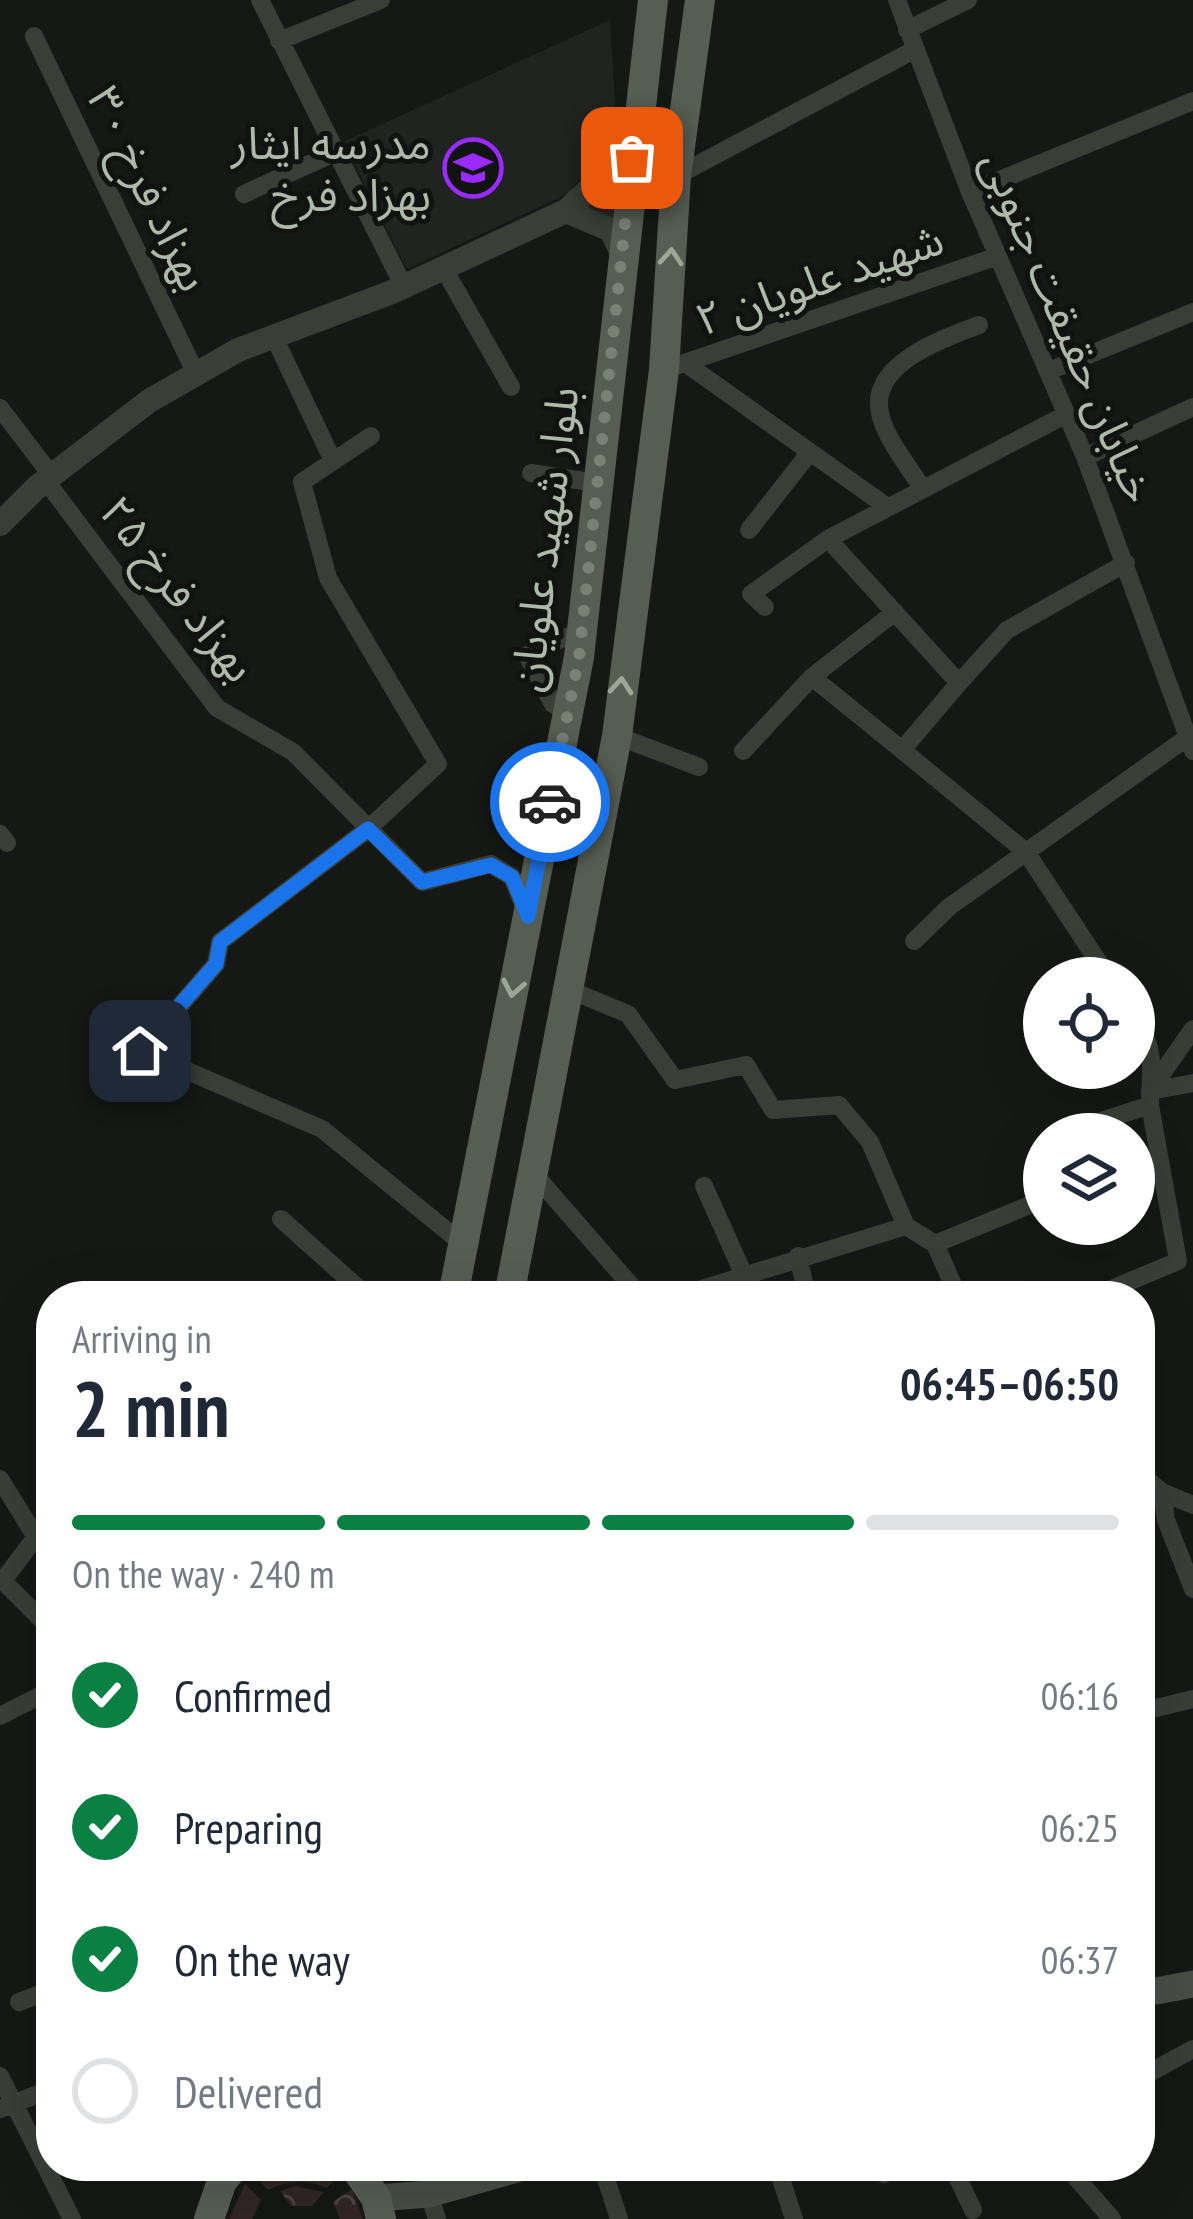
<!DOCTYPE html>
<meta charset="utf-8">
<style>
:root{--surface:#fff;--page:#f2f2f3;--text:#1f2937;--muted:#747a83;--line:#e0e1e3;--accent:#0b8043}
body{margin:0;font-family:"PT Sans Narrow","Noto Sans Arabic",sans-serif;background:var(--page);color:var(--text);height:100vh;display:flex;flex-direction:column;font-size:45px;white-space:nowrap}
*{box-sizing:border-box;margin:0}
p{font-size:39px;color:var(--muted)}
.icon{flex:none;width:66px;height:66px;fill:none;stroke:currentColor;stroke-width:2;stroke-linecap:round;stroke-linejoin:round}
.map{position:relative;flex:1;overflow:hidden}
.drawer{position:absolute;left:36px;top:1281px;width:1119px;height:900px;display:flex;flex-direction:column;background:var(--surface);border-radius:48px;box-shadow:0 12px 48px #0002}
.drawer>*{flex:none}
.buttons{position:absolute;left:1023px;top:957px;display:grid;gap:24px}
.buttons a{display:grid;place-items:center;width:132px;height:132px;border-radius:50%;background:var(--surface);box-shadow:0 12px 48px #0002;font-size:60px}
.pin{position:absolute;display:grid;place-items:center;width:102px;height:102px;color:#fff;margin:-51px;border-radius:24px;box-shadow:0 6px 18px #0006}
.courier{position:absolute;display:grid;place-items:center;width:120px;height:120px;margin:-60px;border:9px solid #1a73e8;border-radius:50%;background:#fff;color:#222;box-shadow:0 3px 15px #0007}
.headline em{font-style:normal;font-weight:700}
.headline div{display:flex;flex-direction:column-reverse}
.headline{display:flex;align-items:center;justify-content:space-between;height:204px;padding:0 36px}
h1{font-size:78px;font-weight:700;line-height:90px}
.bar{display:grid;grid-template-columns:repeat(4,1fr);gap:18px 12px;align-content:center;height:144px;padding:0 36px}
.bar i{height:15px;border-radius:9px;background:var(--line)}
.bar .on{background:var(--accent)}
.bar p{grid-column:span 4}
ol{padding:0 36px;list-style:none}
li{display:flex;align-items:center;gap:36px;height:132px}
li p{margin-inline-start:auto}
li .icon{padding:12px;border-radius:50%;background:var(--accent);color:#fff;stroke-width:4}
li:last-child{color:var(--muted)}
li i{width:66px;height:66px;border:6px solid var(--line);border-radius:50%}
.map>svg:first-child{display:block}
.built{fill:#20231f}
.grass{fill:url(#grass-tufts)}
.park{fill:url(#park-crowns)}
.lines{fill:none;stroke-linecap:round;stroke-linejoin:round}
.minor{stroke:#393e37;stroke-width:18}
.tertiary{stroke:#393e37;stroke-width:24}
.secondary{stroke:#484e45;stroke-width:27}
.primary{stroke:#565d53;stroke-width:30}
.oneway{stroke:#9da797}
.done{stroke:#798175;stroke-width:12;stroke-dasharray:0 21.6}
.route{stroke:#1a73e8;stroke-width:15}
.labels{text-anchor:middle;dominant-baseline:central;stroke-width:10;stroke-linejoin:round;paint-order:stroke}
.poi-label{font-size:45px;fill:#afb9a8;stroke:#111311;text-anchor:end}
.street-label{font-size:45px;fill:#afb9a8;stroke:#111311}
</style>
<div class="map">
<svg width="1193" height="2219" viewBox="0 0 1193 2219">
<defs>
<pattern id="grass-tufts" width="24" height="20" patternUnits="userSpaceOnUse" patternTransform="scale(3)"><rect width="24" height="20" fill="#312626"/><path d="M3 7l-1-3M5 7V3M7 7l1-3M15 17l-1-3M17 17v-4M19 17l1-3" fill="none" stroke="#4c4343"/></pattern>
<pattern id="park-crowns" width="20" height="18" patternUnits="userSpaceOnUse" patternTransform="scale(3)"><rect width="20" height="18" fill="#312626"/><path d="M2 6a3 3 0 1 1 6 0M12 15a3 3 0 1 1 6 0" fill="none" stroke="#4c4343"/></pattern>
</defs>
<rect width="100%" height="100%" fill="#161816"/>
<path class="built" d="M610 20 617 137 567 194 407 269 343 142Z"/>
<path class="grass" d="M633 139 622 250 581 202Z"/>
<path class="park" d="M264 2166H332L341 2173 327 2188C305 2179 290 2180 268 2190L252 2173Z
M245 2184 261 2200 252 2219H229Z
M295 2186 324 2192 312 2206H291L280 2191Z
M352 2189 363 2219H340L333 2202Z"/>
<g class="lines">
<path class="minor" d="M260 0 404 287
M897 0 970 192 1085 457 1193 751
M907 30 968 0
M34 36 196 374
M279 41 381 0
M676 176 914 50
M970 192 1193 101
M244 194 336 152
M444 269 511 387
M274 337 333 461
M688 365 886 506
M664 370 998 256
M1049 371 1193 312
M0 408 52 476
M1067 414 828 539 959 683 902 750 1026 852 1109 978
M371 436 302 482 328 578 438 764 368 829 220 942 216 964 141 1051 322 1129 463 1244
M1085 457 1193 407
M531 473 597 483
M46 481 217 708 293 752 422 882 491 864 512 877 526 911
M922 488C909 467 885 438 880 413 869 363 945 338 979 325
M749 530 810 452
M765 607 751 594 828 539
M549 644 582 631
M527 655 553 704 568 713
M812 677 895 612
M959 683 1007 630 1126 563
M617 736 699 767
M743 751 812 677 902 750
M0 834 7 843
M914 941 949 907 1188 737
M570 990 628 1014 675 1080 746 1065 773 1110 839 1105 870 1142 906 1226
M1156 1082 1193 1029
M1150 1091 1193 1083
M1088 1134 1098 1122 1150 1105
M1134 1169 1158 1161
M534 1174 640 1296
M704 1186 743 1273
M281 1219 367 1296
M935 1244 958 1296
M798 1256 807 1296
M679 1296 906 1226 935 1244 1044 1199
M1095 1296 1178 1261 1150 1105C1150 1066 1158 1054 1134 1016
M1140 1474 1162 1492 1193 1505
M0 1479 36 1537 4 1579
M1140 1504 1162 1492 1166 1520 1193 1589
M0 1578 51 1629
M1140 1712 1193 1699
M0 1716 51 1690
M1140 1969 1147 1993
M19 2002 51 1990
M0 2076 72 2219
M1140 2078 1193 2049
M0 2109 51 2089
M602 2166 619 2219
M777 2166 794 2219
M881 2166 884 2174 900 2166
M952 2166 973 2210
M1066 2166 1112 2219
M429 2194 437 2219"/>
<path class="tertiary" d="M566 211 611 230 622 253
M0 524 38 486 149 401 238 350 392 292 566 211 597 182 635 134"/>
<path class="secondary" d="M1140 1994 1193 1984
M376 2198 429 2194 527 2166"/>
<path class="primary" d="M453 1296 579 657 653 0
M509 1296 617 736 664 370 676 176 700 0
M354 2166 376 2198 381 2219
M209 2219 222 2181 235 2166"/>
</g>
<defs><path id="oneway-chevron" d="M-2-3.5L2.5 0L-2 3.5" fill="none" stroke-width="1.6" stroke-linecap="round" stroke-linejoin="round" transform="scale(3)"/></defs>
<g class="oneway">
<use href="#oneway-chevron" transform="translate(671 257) rotate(-86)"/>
<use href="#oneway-chevron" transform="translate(621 686) rotate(-85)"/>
<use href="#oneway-chevron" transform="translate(513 988) rotate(101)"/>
</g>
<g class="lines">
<path class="done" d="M550 802 579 657 632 158"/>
<path class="route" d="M140 1051 216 964 220 942 368 829 422 882 491 865 512 877 528 916 550 802"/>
</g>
<defs>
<symbol id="school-ring" viewBox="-11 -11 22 22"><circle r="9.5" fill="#111311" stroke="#9b2bfb" stroke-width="1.5"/><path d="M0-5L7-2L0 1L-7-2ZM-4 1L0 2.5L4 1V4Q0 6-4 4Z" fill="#9b2bfb"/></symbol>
</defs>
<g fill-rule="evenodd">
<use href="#school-ring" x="440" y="135" width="66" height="66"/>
</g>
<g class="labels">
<g class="poi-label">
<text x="431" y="142">مدرسه ایثار<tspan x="431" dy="52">بهزاد فرخ</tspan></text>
</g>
<g class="street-label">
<text transform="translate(150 188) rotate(64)">بهزاد فرخ ۳۰</text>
<text transform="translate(819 278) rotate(-19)">شهید علویان ۲</text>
<text transform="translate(1070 326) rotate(67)">خیابان حقیقت جنوبی</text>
<text transform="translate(543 539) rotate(-83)">بلوار شهید علویان</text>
<text transform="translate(179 588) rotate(52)">بهزاد فرخ ۲۵</text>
</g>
</g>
</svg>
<div class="buttons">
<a><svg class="icon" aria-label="locate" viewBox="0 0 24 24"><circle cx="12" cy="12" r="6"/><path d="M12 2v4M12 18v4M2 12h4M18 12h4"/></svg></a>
<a><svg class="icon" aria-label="layers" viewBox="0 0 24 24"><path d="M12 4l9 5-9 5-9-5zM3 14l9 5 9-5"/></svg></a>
</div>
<div class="pin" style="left:632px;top:158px;background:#ea580c"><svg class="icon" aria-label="bag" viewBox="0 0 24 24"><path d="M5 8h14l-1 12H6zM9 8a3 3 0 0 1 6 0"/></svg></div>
<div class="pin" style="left:140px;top:1051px;background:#1f2937"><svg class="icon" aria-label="home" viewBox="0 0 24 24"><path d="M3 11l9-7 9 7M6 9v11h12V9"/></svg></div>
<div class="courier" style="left:550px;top:802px"><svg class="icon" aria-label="car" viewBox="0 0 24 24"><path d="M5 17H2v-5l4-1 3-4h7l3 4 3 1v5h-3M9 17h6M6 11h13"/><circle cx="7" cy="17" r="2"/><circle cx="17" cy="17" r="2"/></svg></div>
<section class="drawer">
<div class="headline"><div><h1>2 min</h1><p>Arriving in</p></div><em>06:45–06:50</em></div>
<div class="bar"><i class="on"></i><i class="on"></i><i class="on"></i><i></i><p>On the way · 240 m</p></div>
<ol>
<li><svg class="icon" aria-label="check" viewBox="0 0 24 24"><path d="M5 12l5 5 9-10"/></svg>Confirmed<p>06:16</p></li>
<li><svg class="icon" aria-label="check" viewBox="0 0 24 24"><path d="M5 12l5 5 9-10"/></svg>Preparing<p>06:25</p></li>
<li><svg class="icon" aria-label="check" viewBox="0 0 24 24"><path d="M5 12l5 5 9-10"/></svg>On the way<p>06:37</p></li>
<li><i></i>Delivered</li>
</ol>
</section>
</div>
